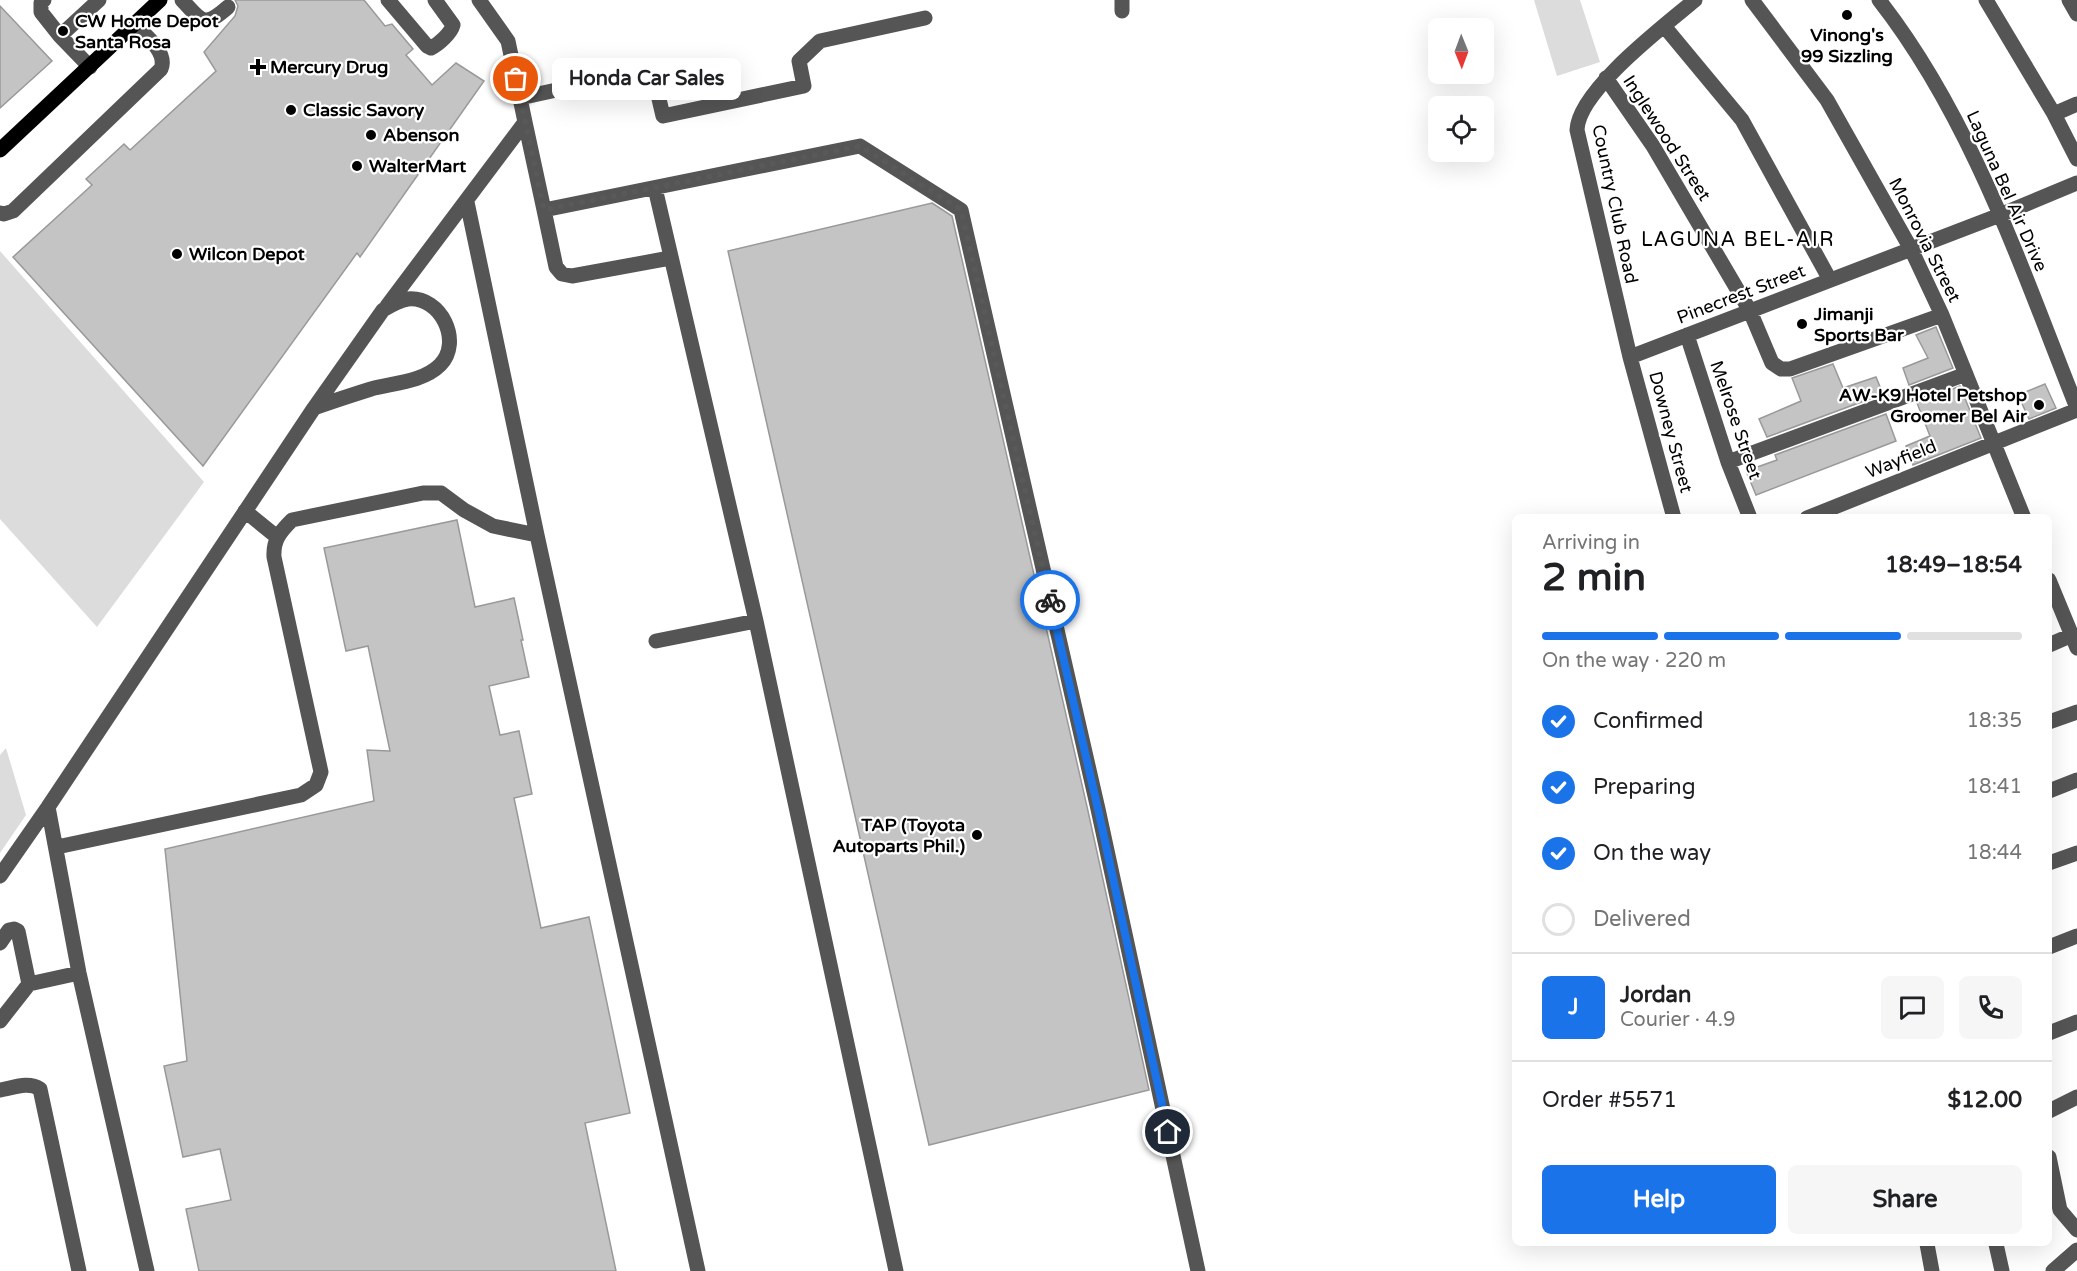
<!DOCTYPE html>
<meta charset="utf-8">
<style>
:root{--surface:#fff;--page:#f6f6f6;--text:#202124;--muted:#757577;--line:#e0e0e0;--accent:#1a73e8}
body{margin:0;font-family:"Varela Round",sans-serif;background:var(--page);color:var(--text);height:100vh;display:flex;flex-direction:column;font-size:22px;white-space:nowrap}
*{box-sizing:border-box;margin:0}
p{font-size:20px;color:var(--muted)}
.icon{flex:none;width:33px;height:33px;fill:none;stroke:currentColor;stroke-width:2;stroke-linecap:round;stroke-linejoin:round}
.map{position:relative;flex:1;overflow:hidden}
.details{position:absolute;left:1512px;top:514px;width:540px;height:732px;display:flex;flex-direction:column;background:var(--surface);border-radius:9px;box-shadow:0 6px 24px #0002}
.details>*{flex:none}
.needle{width:39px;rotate:179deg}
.tools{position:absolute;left:1428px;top:18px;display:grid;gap:12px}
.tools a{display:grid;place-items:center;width:66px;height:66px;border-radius:9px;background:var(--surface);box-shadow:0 6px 24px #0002;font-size:30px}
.pin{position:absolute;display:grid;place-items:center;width:51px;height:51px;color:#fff;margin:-26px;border:3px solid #fff;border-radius:50%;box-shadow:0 2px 6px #0007}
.courier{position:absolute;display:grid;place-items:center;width:60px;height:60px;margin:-30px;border:4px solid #1a73e8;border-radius:50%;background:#fff;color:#222;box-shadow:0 2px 8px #0007}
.bubble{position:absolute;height:42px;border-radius:9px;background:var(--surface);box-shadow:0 6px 24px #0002;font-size:20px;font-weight:800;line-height:42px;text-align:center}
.head em{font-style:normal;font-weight:800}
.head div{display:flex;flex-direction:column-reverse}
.head{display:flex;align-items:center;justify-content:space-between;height:102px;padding:0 30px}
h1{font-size:39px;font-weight:800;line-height:45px}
.bar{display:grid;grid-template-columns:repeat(4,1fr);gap:9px 6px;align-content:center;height:72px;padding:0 30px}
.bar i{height:8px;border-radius:4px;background:var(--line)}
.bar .active{background:var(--accent)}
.bar p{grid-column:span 4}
.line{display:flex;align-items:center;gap:15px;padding:0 30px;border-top:2px solid var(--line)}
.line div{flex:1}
.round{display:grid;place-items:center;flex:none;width:63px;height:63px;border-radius:9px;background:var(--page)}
ol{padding:0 30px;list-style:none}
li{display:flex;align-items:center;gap:18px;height:66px}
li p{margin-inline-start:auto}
li .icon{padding:6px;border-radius:50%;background:var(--accent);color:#fff;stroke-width:4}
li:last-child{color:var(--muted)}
li i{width:33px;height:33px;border:3px solid var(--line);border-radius:50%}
.primary-button{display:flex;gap:12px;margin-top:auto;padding:12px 30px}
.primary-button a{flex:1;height:69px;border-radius:9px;background:var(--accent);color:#fff;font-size:24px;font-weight:800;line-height:69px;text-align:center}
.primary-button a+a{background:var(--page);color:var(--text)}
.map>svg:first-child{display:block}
.green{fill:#dcdcdc}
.building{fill:#c4c4c4;stroke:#999;stroke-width:1.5}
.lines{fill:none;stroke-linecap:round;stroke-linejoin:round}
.minor{stroke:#555;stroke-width:15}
.major{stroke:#000;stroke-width:15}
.done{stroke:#595959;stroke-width:6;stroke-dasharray:0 10.8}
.route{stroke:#1a73e8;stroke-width:8}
.poi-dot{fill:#000;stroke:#fff;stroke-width:2}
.labels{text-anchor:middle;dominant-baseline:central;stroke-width:4.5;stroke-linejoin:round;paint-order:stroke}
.poi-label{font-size:18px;font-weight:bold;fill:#000;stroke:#fff;text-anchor:start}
.street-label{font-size:18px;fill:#000;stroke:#fff}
.neighbourhood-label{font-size:20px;letter-spacing:1.5px;fill:#000;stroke:#fff}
</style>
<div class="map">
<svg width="2077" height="1271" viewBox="0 0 2077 1271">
<rect width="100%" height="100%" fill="#fff"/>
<path class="green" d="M1534 0H1580L1600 62 1557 76Z
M0 251 204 482 97 627 0 519Z
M6 748 26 815 0 853V755Z"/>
<path class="building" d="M235 0H364L385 26 392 24 413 49 406 55 432 85 456 63 484 81 360 257 357 253 203 466 13 257 92 185 86 179 124 144 130 150 216 71 204 52 235 16 238 6Z
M0 6 52 61 0 108Z
M932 203 952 216 1088 811 1149 1090 929 1145 728 251Z
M1936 327 1953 368 1909 385 1903 368 1928 358 1916 335Z
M1833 364 1843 388 1876 377 1883 394 1767 437 1759 419 1801 401 1792 378Z
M2045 384 2056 408 2029 419 2018 395Z
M1960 386 1981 438 1913 465 1906 446 1930 436 1917 403Z
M1886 414 1896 441 1756 495 1746 471 1777 460 1775 455Z
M457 520 475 607 514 598 523 640H521L529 677 489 686 500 735 519 731 532 794 514 798 541 928 589 917 630 1113 585 1123 616 1271H199L186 1209 231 1200 220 1149 183 1157 164 1066 187 1061 165 849 374 801 367 750 390 751 368 646 346 651 324 548Z"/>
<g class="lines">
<path class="minor" d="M44 0 41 3V12L60 36 90 67
M182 0C202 21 203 29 228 7
M388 0 427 46 431 48C439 44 451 33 453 25L435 0
M1122 0V11
M1752 0 1827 100 1911 249 1942 315 2024 518
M1879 0C1972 119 2022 270 2077 408
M1986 0 2054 114 2077 159
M2069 0 2077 14
M1664 26 1742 120 1830 280
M60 36 99 0
M1606 78 1653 146 1750 311 1772 363 1781 369H1790L1942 315
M520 98 652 69 663 116 804 86 799 61 820 41 925 18
M2054 114 2077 104
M525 122 544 210 860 146 961 210 1098 809 1198 1271
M655 188 756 621 896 1271
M467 202 537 535 698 1271
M544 210 556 267 562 274 572 276 670 258
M0 213 4 214 13 211 161 69C168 52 145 35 134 24
M387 306 525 122 508 41 479 0
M1687 335 1728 462 1750 518
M1630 357 2000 215 2077 183
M1728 462 1966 374
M245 511 277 537
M1674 518 1630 357 1577 130C1578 91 1664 26 1695 0
M1807 518 2077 410
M2049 580 2077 648
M656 641 756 621
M2049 645 2072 635
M2049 722 2077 712
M2049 791 2077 780
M57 847 301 795 316 785 321 772 274 557C273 540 280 532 292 520L423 493H441L464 510 493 526 537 535
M2049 863 2077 853
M0 876 48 807
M0 943 9 930 14 929 18 931 29 984
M2049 947 2077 936
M0 1021 29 984 79 973
M2049 1033 2077 1022
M0 1090C13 1088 28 1081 40 1089L79 1271
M2049 1111 2077 1097
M2049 1157 2060 1210 2077 1230
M1927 1244 1932 1271
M1996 1244 2002 1271
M147 1271 79 973 48 807 314 408 383 310C391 305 399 300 408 299 441 296 463 342 440 365 423 382 393 383 371 389 352 395 333 401 314 408
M2053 1271 2077 1250"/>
<path class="major" d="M0 150 160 0"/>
</g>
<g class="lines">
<path class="done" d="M516 79 544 210 860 146 961 210 1050 600"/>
<path class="route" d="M1050 600 1098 809 1168 1132"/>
</g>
<g class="poi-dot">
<circle cx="1847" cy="15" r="6"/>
<circle cx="63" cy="31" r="6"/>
<path d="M255 58h6v6h6v6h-6v6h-6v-6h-6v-6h6z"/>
<circle cx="291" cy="110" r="6"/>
<circle cx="371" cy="135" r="6"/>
<circle cx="357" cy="166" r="6"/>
<circle cx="177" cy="254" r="6"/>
<circle cx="1802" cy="324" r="6"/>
<circle cx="2039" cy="405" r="6"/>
<circle cx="977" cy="835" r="6"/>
</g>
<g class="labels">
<g class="poi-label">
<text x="75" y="21">CW Home Depot<tspan x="75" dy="21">Santa Rosa</tspan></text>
<text x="1847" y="35" text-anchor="middle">Vinong's<tspan x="1847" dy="21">99 Sizzling</tspan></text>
<text x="270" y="67">Mercury Drug</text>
<text x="303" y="110">Classic Savory</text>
<text x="383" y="135">Abenson</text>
<text x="369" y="166">WalterMart</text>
<text x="189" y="254">Wilcon Depot</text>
<text x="1814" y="314">Jimanji<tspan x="1814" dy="21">Sports Bar</tspan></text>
<text x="2027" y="395" text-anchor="end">AW-K9 Hotel Petshop<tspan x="2027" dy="21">Groomer Bel Air</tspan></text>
<text x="965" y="825" text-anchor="end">TAP (Toyota<tspan x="965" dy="21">Autoparts Phil.)</tspan></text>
</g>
<g class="street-label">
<text transform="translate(1667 138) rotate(57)">Inglewood Street</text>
<text transform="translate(2007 191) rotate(66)">Laguna Bel Air Drive</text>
<text transform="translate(1615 204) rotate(78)">Country Club Road</text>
<text transform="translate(1925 240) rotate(63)">Monrovia Street</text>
<text transform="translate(1741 294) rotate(-21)">Pinecrest Street</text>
<text transform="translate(1736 420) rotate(71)">Melrose Street</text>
<text transform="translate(1671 432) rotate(75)">Downey Street</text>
<text transform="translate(1901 459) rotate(-22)">Wayfield</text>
</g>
<g class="neighbourhood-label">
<text x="1738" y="240">LAGUNA BEL-AIR</text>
</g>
</g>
</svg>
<div class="tools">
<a><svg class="needle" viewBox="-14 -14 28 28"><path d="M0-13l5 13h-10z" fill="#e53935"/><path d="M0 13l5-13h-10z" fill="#757577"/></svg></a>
<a><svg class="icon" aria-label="locate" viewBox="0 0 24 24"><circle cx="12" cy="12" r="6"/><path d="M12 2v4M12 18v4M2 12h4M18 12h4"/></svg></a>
</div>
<div class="pin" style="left:516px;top:79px;background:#ea580c"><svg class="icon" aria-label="bag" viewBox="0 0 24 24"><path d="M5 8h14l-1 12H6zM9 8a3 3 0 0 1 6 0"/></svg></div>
<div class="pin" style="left:1168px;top:1132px;background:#1f2937"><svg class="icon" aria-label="home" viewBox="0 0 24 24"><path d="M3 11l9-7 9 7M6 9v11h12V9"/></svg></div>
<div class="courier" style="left:1050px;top:600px"><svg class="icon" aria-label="bike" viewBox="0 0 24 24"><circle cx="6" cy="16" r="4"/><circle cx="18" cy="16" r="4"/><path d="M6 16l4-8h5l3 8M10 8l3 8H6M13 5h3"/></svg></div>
<div class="bubble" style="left:552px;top:58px;width:189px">Honda Car Sales</div>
<section class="details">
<div class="head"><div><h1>2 min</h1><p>Arriving in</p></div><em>18:49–18:54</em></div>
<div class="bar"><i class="active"></i><i class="active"></i><i class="active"></i><i></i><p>On the way · 220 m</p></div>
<ol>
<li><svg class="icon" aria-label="check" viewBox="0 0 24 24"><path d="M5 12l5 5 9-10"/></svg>Confirmed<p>18:35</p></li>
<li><svg class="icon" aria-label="check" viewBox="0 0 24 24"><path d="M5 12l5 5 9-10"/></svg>Preparing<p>18:41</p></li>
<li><svg class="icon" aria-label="check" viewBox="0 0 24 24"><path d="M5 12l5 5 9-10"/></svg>On the way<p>18:44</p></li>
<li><i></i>Delivered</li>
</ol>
<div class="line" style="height:108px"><b class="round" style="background:var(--accent);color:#fff">J</b><div><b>Jordan</b><p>Courier · 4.9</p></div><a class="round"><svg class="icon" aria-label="chat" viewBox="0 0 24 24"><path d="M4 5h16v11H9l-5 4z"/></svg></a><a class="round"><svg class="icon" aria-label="phone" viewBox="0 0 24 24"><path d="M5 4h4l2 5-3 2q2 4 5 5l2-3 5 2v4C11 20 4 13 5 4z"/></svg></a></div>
<div class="line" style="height:78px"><div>Order #5571</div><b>$12.00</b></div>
<div class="primary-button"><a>Help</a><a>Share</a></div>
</section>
</div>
